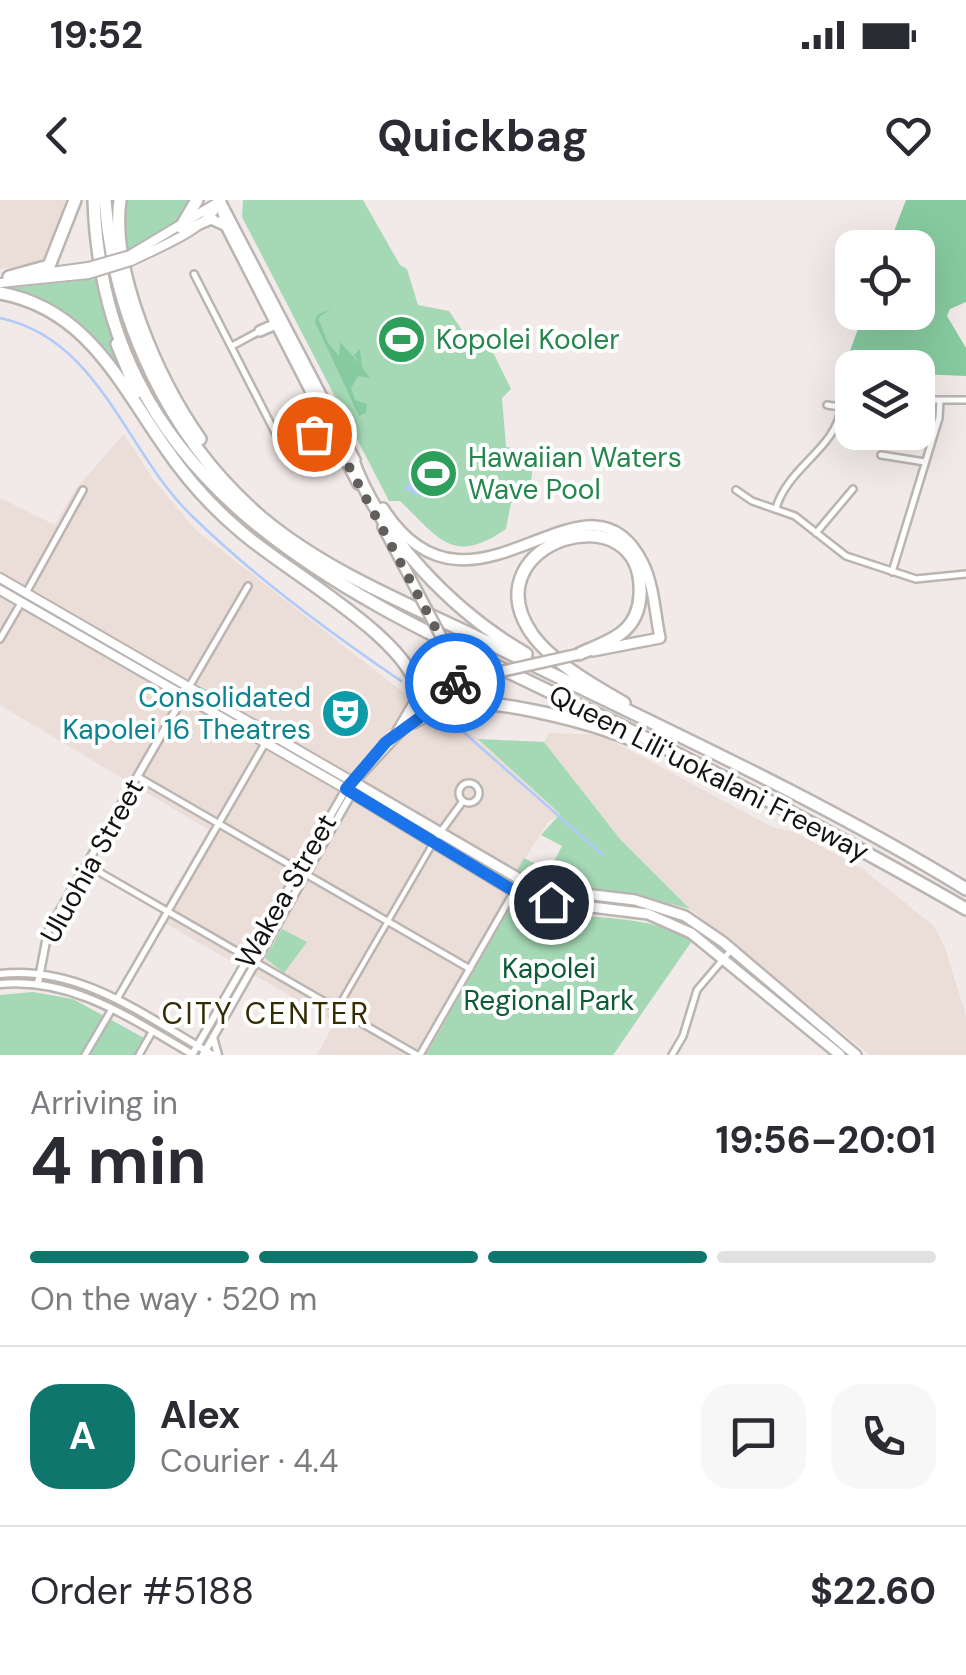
<!DOCTYPE html>
<meta charset="utf-8">
<style>
:root{--surface:#fff;--page:#f7f7f7;--text:#2b2b33;--muted:#7c7c81;--line:#e1e1e2;--accent:#0f766e}
body{margin:0;font-family:"DM Sans",sans-serif;background:var(--page);color:var(--text);height:100vh;display:flex;flex-direction:column;font-size:38px;white-space:nowrap}
*{box-sizing:border-box;margin:0}
p{font-size:32px;color:var(--muted)}
.icon{flex:none;width:55px;height:55px;fill:none;stroke:currentColor;stroke-width:2;stroke-linecap:round;stroke-linejoin:round}
.map{position:relative;height:855px;overflow:hidden}
.side{display:flex;flex-direction:column;background:var(--surface);flex:1}
.side>*{flex:none}
.controls{position:absolute;left:835px;top:30px;display:grid;gap:20px}
.controls a{display:grid;place-items:center;width:100px;height:100px;border-radius:20px;background:var(--surface);box-shadow:0 10px 40px #0002;font-size:50px}
.pin{position:absolute;display:grid;place-items:center;width:85px;height:85px;color:#fff;margin:-42px;border:5px solid #fff;border-radius:50%;box-shadow:0 2px 10px #0007}
.courier{position:absolute;display:grid;place-items:center;width:100px;height:100px;margin:-50px;border:8px solid #1a73e8;border-radius:50%;background:#fff;color:#222;box-shadow:0 2px 12px #0007}
.overview em{font-style:normal;font-weight:700}
.overview div{display:flex;flex-direction:column-reverse}
.overview{display:flex;align-items:center;justify-content:space-between;height:170px;padding:0 30px}
h1{font-size:65px;font-weight:700;line-height:75px}
.bar{display:grid;grid-template-columns:repeat(4,1fr);gap:15px 10px;align-content:center;height:120px;padding:0 30px}
.bar i{height:12px;border-radius:8px;background:var(--line)}
.bar .on{background:var(--accent)}
.bar p{grid-column:span 4}
.line{display:flex;align-items:center;gap:25px;padding:0 30px;border-top:2px solid var(--line)}
.line div{flex:1}
.round{display:grid;place-items:center;flex:none;width:105px;height:105px;border-radius:30px;background:var(--page)}
.status{display:flex;justify-content:space-between;align-items:center;height:70px;padding:0 50px;background:var(--surface);direction:ltr}
.status svg{height:28px;fill:currentColor}
header{display:flex;justify-content:space-between;align-items:center;height:130px;padding:0 30px;background:var(--surface);font-size:45px;font-weight:700}
.map>svg:first-child{display:block}
.built{fill:#ebddd7}
.green{fill:#a5d9b6}
.forest{fill:#87ca9f}
.water{fill:#b0cafa}
.lines{fill:none;stroke-linecap:round;stroke-linejoin:round}
.stream{stroke:#b0cafa;stroke-width:2.5}
.pedestrian-casing{stroke:#bbb5b2;stroke-width:9}
.minor-casing{stroke:#bbb5b2;stroke-width:10}
.tertiary-casing{stroke:#bbb5b2;stroke-width:11}
.secondary-casing{stroke:#bbb5b2;stroke-width:12}
.primary-casing{stroke:#bbb5b2;stroke-width:14}
.motorway-casing{stroke:#bbb5b2;stroke-width:16}
.pedestrian{stroke:#fff;stroke-width:4}
.minor{stroke:#fff;stroke-width:5}
.tertiary{stroke:#fff;stroke-width:6}
.secondary{stroke:#fff;stroke-width:8}
.primary{stroke:#fff;stroke-width:9}
.motorway{stroke:#fff;stroke-width:11}
.secondary-bridge-casing{stroke:#bbb5b2;stroke-width:12;stroke-linecap:butt}
.primary-bridge-casing{stroke:#bbb5b2;stroke-width:14;stroke-linecap:butt}
.secondary-bridge{stroke:#fff;stroke-width:8}
.primary-bridge{stroke:#fff;stroke-width:9}
.done{stroke:#625e5d;stroke-width:10;stroke-dasharray:0 18}
.route{stroke:#1a73e8;stroke-width:12}
.labels{text-anchor:middle;dominant-baseline:central;stroke-width:8;stroke-linejoin:round;paint-order:stroke}
.leisure-label{font-size:28px;fill:#27864d;stroke:#fff;text-anchor:start}
.culture-label{font-size:28px;fill:#0d838f;stroke:#fff;text-anchor:end}
.street-label{font-size:28px;fill:#151312;stroke:#fff}
.park-label{font-size:28px;fill:#0e5c35;stroke:#fff}
.neighbourhood-label{font-size:30px;letter-spacing:2.5px;fill:#342b00;stroke:#fff}
</style>
<div class="status"><b>19:52</b><svg viewBox="0 0 49 12"><path d="M0 12V9h3v3zM5 12V6h3v6zM10 12V3h3v9zM15 12V0h3v12zM26 1h20v11H26zM47 4h2v5h-2z"/></svg></div>
<header><svg class="icon" aria-label="back" viewBox="0 0 24 24"><path d="M15 5l-7 7 7 7"/></svg>Quickbag<svg class="icon" aria-label="heart" viewBox="0 0 24 24"><path d="M12 20l-8-8c-3-5 5-10 8-4 3-6 11-1 8 4z"/></svg></header>
<div class="map">
<svg width="966" height="855" viewBox="0 0 966 855">
<rect width="100%" height="100%" fill="#f1eae8"/>
<path class="built" d="M0 0H66L44 61 0 69Z
M124 234 154 281 197 331 400 490 478 539 560 614 548 622 515 674V699L426 855H317L335 822 157 718 209 630 0 505V298L55 325 75 290Z
M549 533 601 535 772 627 794 632 863 669 934 726 945 748 966 816V855H870L690 709 620 639 544 542Z"/>
<path class="green" d="M123 0H194L180 24 127 55Z
M243 0H363L400 65 407 69 418 105 449 111 470 142 484 134 511 189 502 198 506 247 525 250C538 271 533 290 511 303L506 329C452 366 439 338 400 301H389L242 17Z
M97 79 102 109 126 180 89 137 0 89Z
M478 539 544 542 620 639 690 709 628 692 548 687 515 674 524 658 549 671 562 646 541 635 560 614Z
M515 699C572 727 636 706 692 741L613 855H426Z
M282 729 307 742 284 773 265 758Z
M33 792 73 799 146 839 138 855H0V795Z"/>
<path class="forest" d="M906 0H966V102L950 109 947 116 966 148V176L918 174V168H852V181L838 183 864 113 918 112V48L888 47Z
M332 108 318 118 328 143 339 156 340 142 360 164 354 155 360 149 362 167 370 178 358 176 351 188 355 200 367 204 366 213 359 216 315 122 317 115Z"/>
<path class="water" d="M425 254 437 256 450 270 434 281 424 297 405 290Z"/>
<g class="lines">
<path class="stream" d="M0 118C100 139 125 251 191 315 254 377 329 432 401 481
M444 515 603 655"/>
<defs>
<path id="pedestrian" d="M337 809 432 645"/>
<path id="minor" d="M194 74 284 250 313 234
M232 146 260 131
M918 200H966
M827 205 852 209
M881 255 925 262
M736 290 752 301 795 316 846 356 916 379 966 374
M776 308C788 267 835 249 841 209
M816 333 853 289
M892 372 939 218 940 200
M26 393 83 290
M0 439 21 403
M189 487 248 386
M138 577 470 769
M459 593a10 10 0 1 1 20 0a10 10 0 1 1-20 0Z
M434 641 463 601
M87 665 417 855
M117 799 271 533
M85 855 112 809
M139 855 152 832
M420 855 520 681
M672 855 683 836 697 790 731 750"/>
<path id="tertiary" d="M0 774C81 765 146 817 213 855
M38 783 48 731 189 487
M0 784C73 777 131 819 192 854
M213 837 218 855
M192 855 346 589
M203 855 352 593"/>
<path id="secondary" d="M130 55 220 1
M131 61C157 48 208 29 220 1
M29 75 88 67
M0 83 89 74
M0 378 355 583 352 593
M0 390 346 589"/>
<path id="primary" d="M220 1 355 260
M220 2 227 28 358 284
M190 28 211 19 224 25
M260 131 276 124
M320 214 313 234 333 237
M383 308C472 447 587 249 643 363 654 385 655 414 660 438L593 451
M383 327 417 391
M448 494 456 481 455 464
M432 508 490 474
M403 528 346 589 514 691 551 702 648 714 691 733 840 855
M355 583 535 688 635 700 685 716 723 742 856 855"/>
<path id="motorway" d="M94 0C104 310 376 406 611 521 731 580 850 642 966 709
M105 0C114 121 170 239 262 318 328 373 411 405 487 442 648 522 813 595 966 689
M120 0C110 72 159 181 200 239
M219 0 220 1
M181 27 197 0
M9 77 49 66 75 0
M0 93C88 109 120 184 167 250 187 279 211 306 238 329 280 368 416 440 419 497L399 531
M117 144 137 192
M351 255C378 336 454 412 526 454
M579 454C608 441 638 434 640 395 646 288 468 341 532 434 552 462 594 486 624 503
M468 485 478 498 491 504
M413 522C426 516 441 506 455 504 497 498 590 522 630 539"/>
</defs>
<use href="#pedestrian" class="pedestrian-casing"/>
<use href="#minor" class="minor-casing"/>
<use href="#tertiary" class="tertiary-casing"/>
<use href="#secondary" class="secondary-casing"/>
<use href="#primary" class="primary-casing"/>
<use href="#motorway" class="motorway-casing"/>
<use href="#pedestrian" class="pedestrian"/>
<use href="#minor" class="minor"/>
<use href="#tertiary" class="tertiary"/>
<use href="#secondary" class="secondary"/>
<use href="#primary" class="primary"/>
<use href="#motorway" class="motorway"/>
<defs>
<path id="secondary-bridge" d="M88 67 130 55
M89 74 131 61"/>
<path id="primary-bridge" d="M417 391 453 459
M490 474 579 454"/>
</defs>
<use href="#secondary-bridge" class="secondary-bridge-casing"/>
<use href="#primary-bridge" class="primary-bridge-casing"/>
<use href="#secondary-bridge" class="secondary-bridge"/>
<use href="#primary-bridge" class="primary-bridge"/>
</g>
<g class="lines">
<path class="done" d="M314 234 333 237 455 464V483"/>
<path class="route" d="M455 483 444 500 386 542 346 589 514 691 551 702"/>
</g>
<defs>
<symbol id="stadium-disc" viewBox="-11 -11 22 22"><circle r="9.5" fill="#2e9e5b" stroke="#fff"/><path d="M0-5a6.5 5 0 1 0 0 10a6.5 5 0 1 0 0-10ZM-3.5-1.8h7v3.6h-7Z" fill="#fff"/></symbol>
<symbol id="theatre-disc" viewBox="-11 -11 22 22"><circle r="9.5" fill="#0f9aa8" stroke="#fff"/><path d="M-5-5.5Q0-4 5-5.5V0Q5 5 0 6Q-5 5-5 0ZM-3.3-2.5H-1v1.5H-3.3ZM1-2.5H3.3v1.5H1ZM-2.8 1Q0 5.5 2.8 1Z" fill="#fff"/></symbol>
</defs>
<g fill-rule="evenodd">
<use href="#stadium-disc" x="374" y="112" width="55" height="55"/>
<use href="#stadium-disc" x="406" y="246" width="55" height="55"/>
<use href="#theatre-disc" x="318" y="486" width="55" height="55"/>
</g>
<g class="labels">
<g class="leisure-label">
<text x="436" y="139">Kopolei Kooler</text>
<text x="468" y="257">Hawaiian Waters<tspan x="468" dy="32">Wave Pool</tspan></text>
</g>
<g class="culture-label">
<text x="311" y="497">Consolidated<tspan x="311" dy="32">Kapolei 16 Theatres</tspan></text>
</g>
<g class="street-label">
<text transform="translate(709 573) rotate(27)">Queen Liliʻuokalani Freeway</text>
<text transform="translate(92 661) rotate(-61)">Uluohia Street</text>
<text transform="translate(286 691) rotate(-60)">Wakea Street</text>
</g>
<g class="park-label">
<text x="549" y="768">Kapolei<tspan x="549" dy="32">Regional Park</tspan></text>
</g>
<g class="neighbourhood-label">
<text x="266" y="813">CITY CENTER</text>
</g>
</g>
</svg>
<div class="controls">
<a><svg class="icon" aria-label="locate" viewBox="0 0 24 24"><circle cx="12" cy="12" r="6"/><path d="M12 2v4M12 18v4M2 12h4M18 12h4"/></svg></a>
<a><svg class="icon" aria-label="layers" viewBox="0 0 24 24"><path d="M12 4l9 5-9 5-9-5zM3 14l9 5 9-5"/></svg></a>
</div>
<div class="pin" style="left:314px;top:234px;background:#ea580c"><svg class="icon" aria-label="bag" viewBox="0 0 24 24"><path d="M5 8h14l-1 12H6zM9 8a3 3 0 0 1 6 0"/></svg></div>
<div class="pin" style="left:551px;top:702px;background:#1f2937"><svg class="icon" aria-label="home" viewBox="0 0 24 24"><path d="M3 11l9-7 9 7M6 9v11h12V9"/></svg></div>
<div class="courier" style="left:455px;top:483px"><svg class="icon" aria-label="bike" viewBox="0 0 24 24"><circle cx="6" cy="16" r="4"/><circle cx="18" cy="16" r="4"/><path d="M6 16l4-8h5l3 8M10 8l3 8H6M13 5h3"/></svg></div>
</div>
<section class="side">
<div class="overview"><div><h1>4 min</h1><p>Arriving in</p></div><em>19:56–20:01</em></div>
<div class="bar"><i class="on"></i><i class="on"></i><i class="on"></i><i></i><p>On the way · 520 m</p></div>
<div class="line" style="height:180px"><b class="round" style="background:var(--accent);color:#fff">A</b><div><b>Alex</b><p>Courier · 4.4</p></div><a class="round"><svg class="icon" aria-label="chat" viewBox="0 0 24 24"><path d="M4 5h16v11H9l-5 4z"/></svg></a><a class="round"><svg class="icon" aria-label="phone" viewBox="0 0 24 24"><path d="M5 4h4l2 5-3 2q2 4 5 5l2-3 5 2v4C11 20 4 13 5 4z"/></svg></a></div>
<div class="line" style="height:130px"><div>Order #5188</div><b>$22.60</b></div>
</section>
